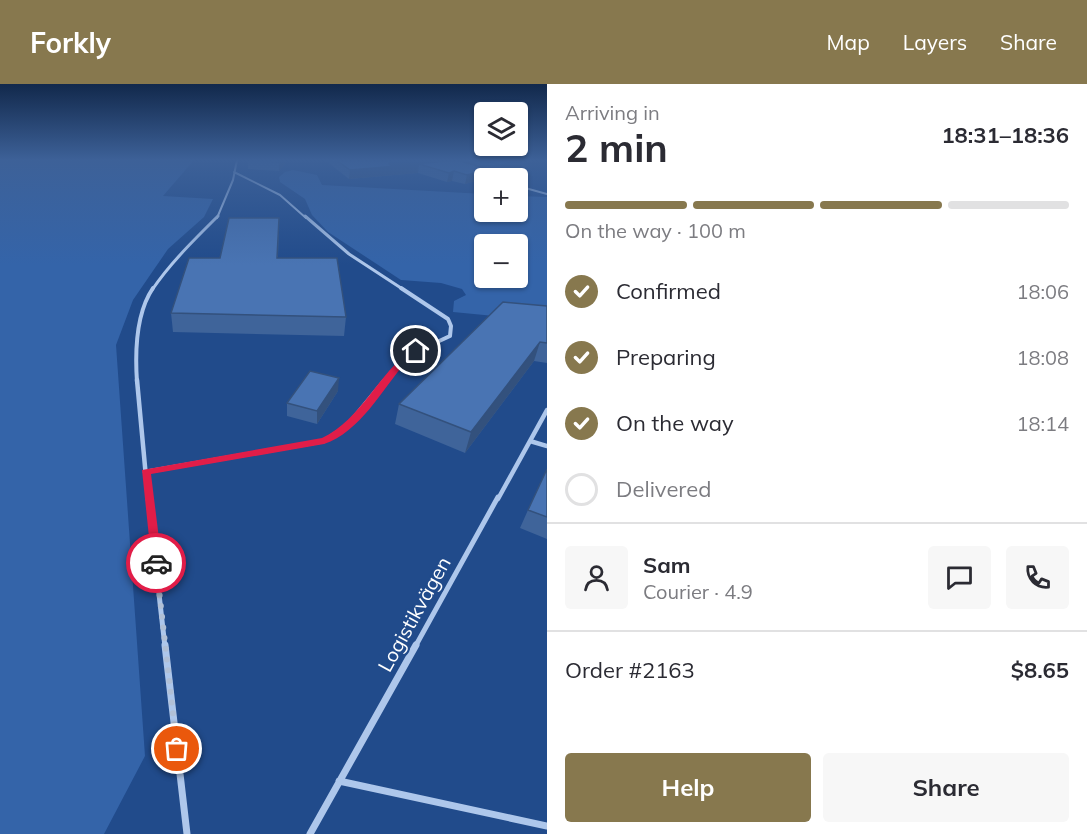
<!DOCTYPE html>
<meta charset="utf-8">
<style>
:root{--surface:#fff;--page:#f7f7f7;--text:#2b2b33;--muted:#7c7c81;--line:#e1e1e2;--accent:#87784e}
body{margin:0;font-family:Mulish,sans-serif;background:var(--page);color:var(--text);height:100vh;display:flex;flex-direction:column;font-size:22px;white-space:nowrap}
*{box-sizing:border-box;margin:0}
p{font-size:20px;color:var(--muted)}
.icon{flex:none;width:33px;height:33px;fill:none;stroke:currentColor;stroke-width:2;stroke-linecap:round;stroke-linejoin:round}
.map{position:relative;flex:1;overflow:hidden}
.drawer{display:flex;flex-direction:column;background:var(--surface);width:540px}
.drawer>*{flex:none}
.fabs{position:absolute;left:474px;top:18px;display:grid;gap:12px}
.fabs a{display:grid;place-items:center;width:54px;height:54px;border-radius:6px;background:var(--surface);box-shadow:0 2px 4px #0004;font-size:30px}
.pin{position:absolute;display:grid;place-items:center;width:51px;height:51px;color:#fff;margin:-26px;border:3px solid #fff;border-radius:50%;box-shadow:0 2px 6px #0007}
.courier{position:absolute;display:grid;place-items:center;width:60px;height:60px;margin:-30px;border:4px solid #e11d48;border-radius:50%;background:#fff;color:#222;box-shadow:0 2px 8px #0007}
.head em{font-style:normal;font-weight:700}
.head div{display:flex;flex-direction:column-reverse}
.head{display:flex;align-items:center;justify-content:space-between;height:102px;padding:0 18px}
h1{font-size:39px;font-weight:700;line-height:45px}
.bar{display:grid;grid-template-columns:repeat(4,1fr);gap:9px 6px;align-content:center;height:72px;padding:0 18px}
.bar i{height:8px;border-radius:4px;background:var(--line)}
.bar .selected{background:var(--accent)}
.bar p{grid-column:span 4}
.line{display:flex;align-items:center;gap:15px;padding:0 18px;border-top:2px solid var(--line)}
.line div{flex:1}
.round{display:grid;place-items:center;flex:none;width:63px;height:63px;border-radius:6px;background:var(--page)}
ol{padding:0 18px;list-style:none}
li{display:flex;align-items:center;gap:18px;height:66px}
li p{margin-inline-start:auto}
li .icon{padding:6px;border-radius:50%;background:var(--accent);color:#fff;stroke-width:4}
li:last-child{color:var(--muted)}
li i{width:33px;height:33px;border:3px solid var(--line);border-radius:50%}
.primary-button{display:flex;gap:12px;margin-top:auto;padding:12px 18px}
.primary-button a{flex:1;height:69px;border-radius:6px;background:var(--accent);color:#fff;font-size:24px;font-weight:700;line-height:69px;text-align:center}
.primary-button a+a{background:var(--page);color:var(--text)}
header{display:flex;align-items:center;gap:36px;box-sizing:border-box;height:84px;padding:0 30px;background:var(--accent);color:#fff}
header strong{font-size:28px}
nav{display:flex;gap:33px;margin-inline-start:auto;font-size:21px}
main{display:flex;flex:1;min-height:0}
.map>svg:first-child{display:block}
.green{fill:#3464a9;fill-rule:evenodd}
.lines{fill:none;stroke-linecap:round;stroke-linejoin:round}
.service-far5{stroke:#aec7eb;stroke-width:2}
.service-far4{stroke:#aec7eb;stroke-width:3}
.service-far3{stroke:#aec7eb;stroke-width:4}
.service-far2{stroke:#aec7eb;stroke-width:4.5}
.service-far1{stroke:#aec7eb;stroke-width:5}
.service{stroke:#aec7eb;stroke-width:7}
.minor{stroke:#aec7eb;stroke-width:3}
.wall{fill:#3f649a}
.shaded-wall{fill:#33517d}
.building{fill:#4974b3;stroke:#33517d;stroke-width:1.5}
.route{fill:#e11d48}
.done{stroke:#b1c0d6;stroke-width:6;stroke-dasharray:0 10.8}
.labels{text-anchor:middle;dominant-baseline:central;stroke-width:4.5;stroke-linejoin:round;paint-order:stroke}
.near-street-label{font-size:20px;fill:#fff;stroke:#214b8b}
</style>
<header>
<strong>Forkly</strong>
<nav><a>Map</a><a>Layers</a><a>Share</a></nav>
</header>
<main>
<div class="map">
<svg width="547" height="750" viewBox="0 0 547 750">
<rect width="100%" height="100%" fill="#214b8b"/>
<path class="green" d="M0 76H194L163 112 213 115 204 133 168 165 133 216 116 261 145 672 104 750H0Z
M293 86 317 91 322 101 484 110V128H518V112L547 113V237L453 228 454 217 466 211 462 205 441 199 401 196 328 148 312 131 305 115 280 98 279 93 285 88ZM484 160H518V194H484Z"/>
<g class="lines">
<path class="service-far5" d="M234 88 280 111 306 134
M518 102 547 110
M217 134 233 96 237 76"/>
<path class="service-far4" d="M305 132 349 170 404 206
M152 206C171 178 195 155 218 132"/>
<path class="service-far3" d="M137 298C135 269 136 229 153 204
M384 298 409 271 450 252 451 242 448 235 401 204"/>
<path class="service-far2" d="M137 296 148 415
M530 357 547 362
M145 388 324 357 348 341 385 296
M498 415 547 326"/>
<path class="service-far1" d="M148 413 165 563
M415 563 498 413"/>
<path class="service" d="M165 561 187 750
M339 697 547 742
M310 750 416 561"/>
<path class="minor" d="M481 89 499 94"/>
</g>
<path class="wall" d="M248 76H288L279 87 248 85Z
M325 76H439V77L451 76H521L519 84 499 90 488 87 486 94 465 100 452 97 447 98 418 89 349 95Z
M279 134 278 174 346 233 344 252 173 248 171 229Z
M547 222V279L534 277 465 369 395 340 399 320Z
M338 307 317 340 287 332V319Z
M547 385V455L520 444 528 426Z"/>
<path class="shaded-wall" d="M281 76H288L279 87V78Z
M392 76H439L438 79 419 80 418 89 349 95 350 86 389 80Z
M521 76 519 84 499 90 501 81Z
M488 85 486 94 465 100 467 91Z
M454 87 452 97 447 98 449 89Z
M540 258 534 277 465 369 471 348Z
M339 294 338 307 317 340V327Z"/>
<path class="building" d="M248 76H281L279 78Z
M336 76H392L389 80 393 82 457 76 488 85 467 91 454 87 449 89 419 80 350 86Z
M483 76H520L501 81Z
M229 134H279L277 174H337L346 233 171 229 189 174H220Z
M503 218 547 222V259L540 258 471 348 399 320Z
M310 287 339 294 317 327 287 319Z
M547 385V433L528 426Z"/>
<linearGradient id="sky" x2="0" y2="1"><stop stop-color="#12294c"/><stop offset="0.42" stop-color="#3d6198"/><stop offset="1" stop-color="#3d6198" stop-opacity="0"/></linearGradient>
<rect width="547" height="181" fill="url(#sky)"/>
<path class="route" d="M413 265 419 267C415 271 409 274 405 279 382 306 360 348 324 360L151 390 162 479 160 482H152L142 386 322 354C362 335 378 289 413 265Z"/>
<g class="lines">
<path class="done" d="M156 479 177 665"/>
</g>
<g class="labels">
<g class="near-street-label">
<text transform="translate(414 530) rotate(-61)">Logistikvägen</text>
</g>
</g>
</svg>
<div class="fabs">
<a><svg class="icon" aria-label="layers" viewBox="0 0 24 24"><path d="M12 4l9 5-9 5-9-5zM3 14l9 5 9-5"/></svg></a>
<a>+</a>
<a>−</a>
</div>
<div class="pin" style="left:177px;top:665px;background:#ea580c"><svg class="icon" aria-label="bag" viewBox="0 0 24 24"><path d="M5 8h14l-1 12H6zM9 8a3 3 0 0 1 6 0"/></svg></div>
<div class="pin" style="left:416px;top:267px;background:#1f2937"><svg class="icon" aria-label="home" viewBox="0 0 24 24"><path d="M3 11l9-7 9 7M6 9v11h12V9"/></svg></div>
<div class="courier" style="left:156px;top:479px"><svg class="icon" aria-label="car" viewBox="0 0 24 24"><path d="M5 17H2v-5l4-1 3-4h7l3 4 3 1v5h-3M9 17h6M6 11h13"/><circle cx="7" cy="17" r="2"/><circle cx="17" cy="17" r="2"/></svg></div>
</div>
<section class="drawer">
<div class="head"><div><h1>2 min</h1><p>Arriving in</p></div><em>18:31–18:36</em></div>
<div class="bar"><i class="selected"></i><i class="selected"></i><i class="selected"></i><i></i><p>On the way · 100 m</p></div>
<ol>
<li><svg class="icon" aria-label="check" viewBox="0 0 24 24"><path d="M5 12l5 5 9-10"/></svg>Confirmed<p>18:06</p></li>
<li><svg class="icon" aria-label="check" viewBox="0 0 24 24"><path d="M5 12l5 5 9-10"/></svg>Preparing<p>18:08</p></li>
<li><svg class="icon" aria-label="check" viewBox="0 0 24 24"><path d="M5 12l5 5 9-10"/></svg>On the way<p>18:14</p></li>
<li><i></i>Delivered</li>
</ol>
<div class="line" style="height:108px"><a class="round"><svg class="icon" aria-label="person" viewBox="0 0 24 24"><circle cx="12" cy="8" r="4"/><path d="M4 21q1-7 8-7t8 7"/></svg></a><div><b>Sam</b><p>Courier · 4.9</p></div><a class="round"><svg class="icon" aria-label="chat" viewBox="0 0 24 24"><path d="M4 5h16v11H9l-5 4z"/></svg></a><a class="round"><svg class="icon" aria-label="phone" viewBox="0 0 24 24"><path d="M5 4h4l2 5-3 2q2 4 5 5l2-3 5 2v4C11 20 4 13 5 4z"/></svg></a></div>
<div class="line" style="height:78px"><div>Order #2163</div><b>$8.65</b></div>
<div class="primary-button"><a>Help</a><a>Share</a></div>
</section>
</main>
